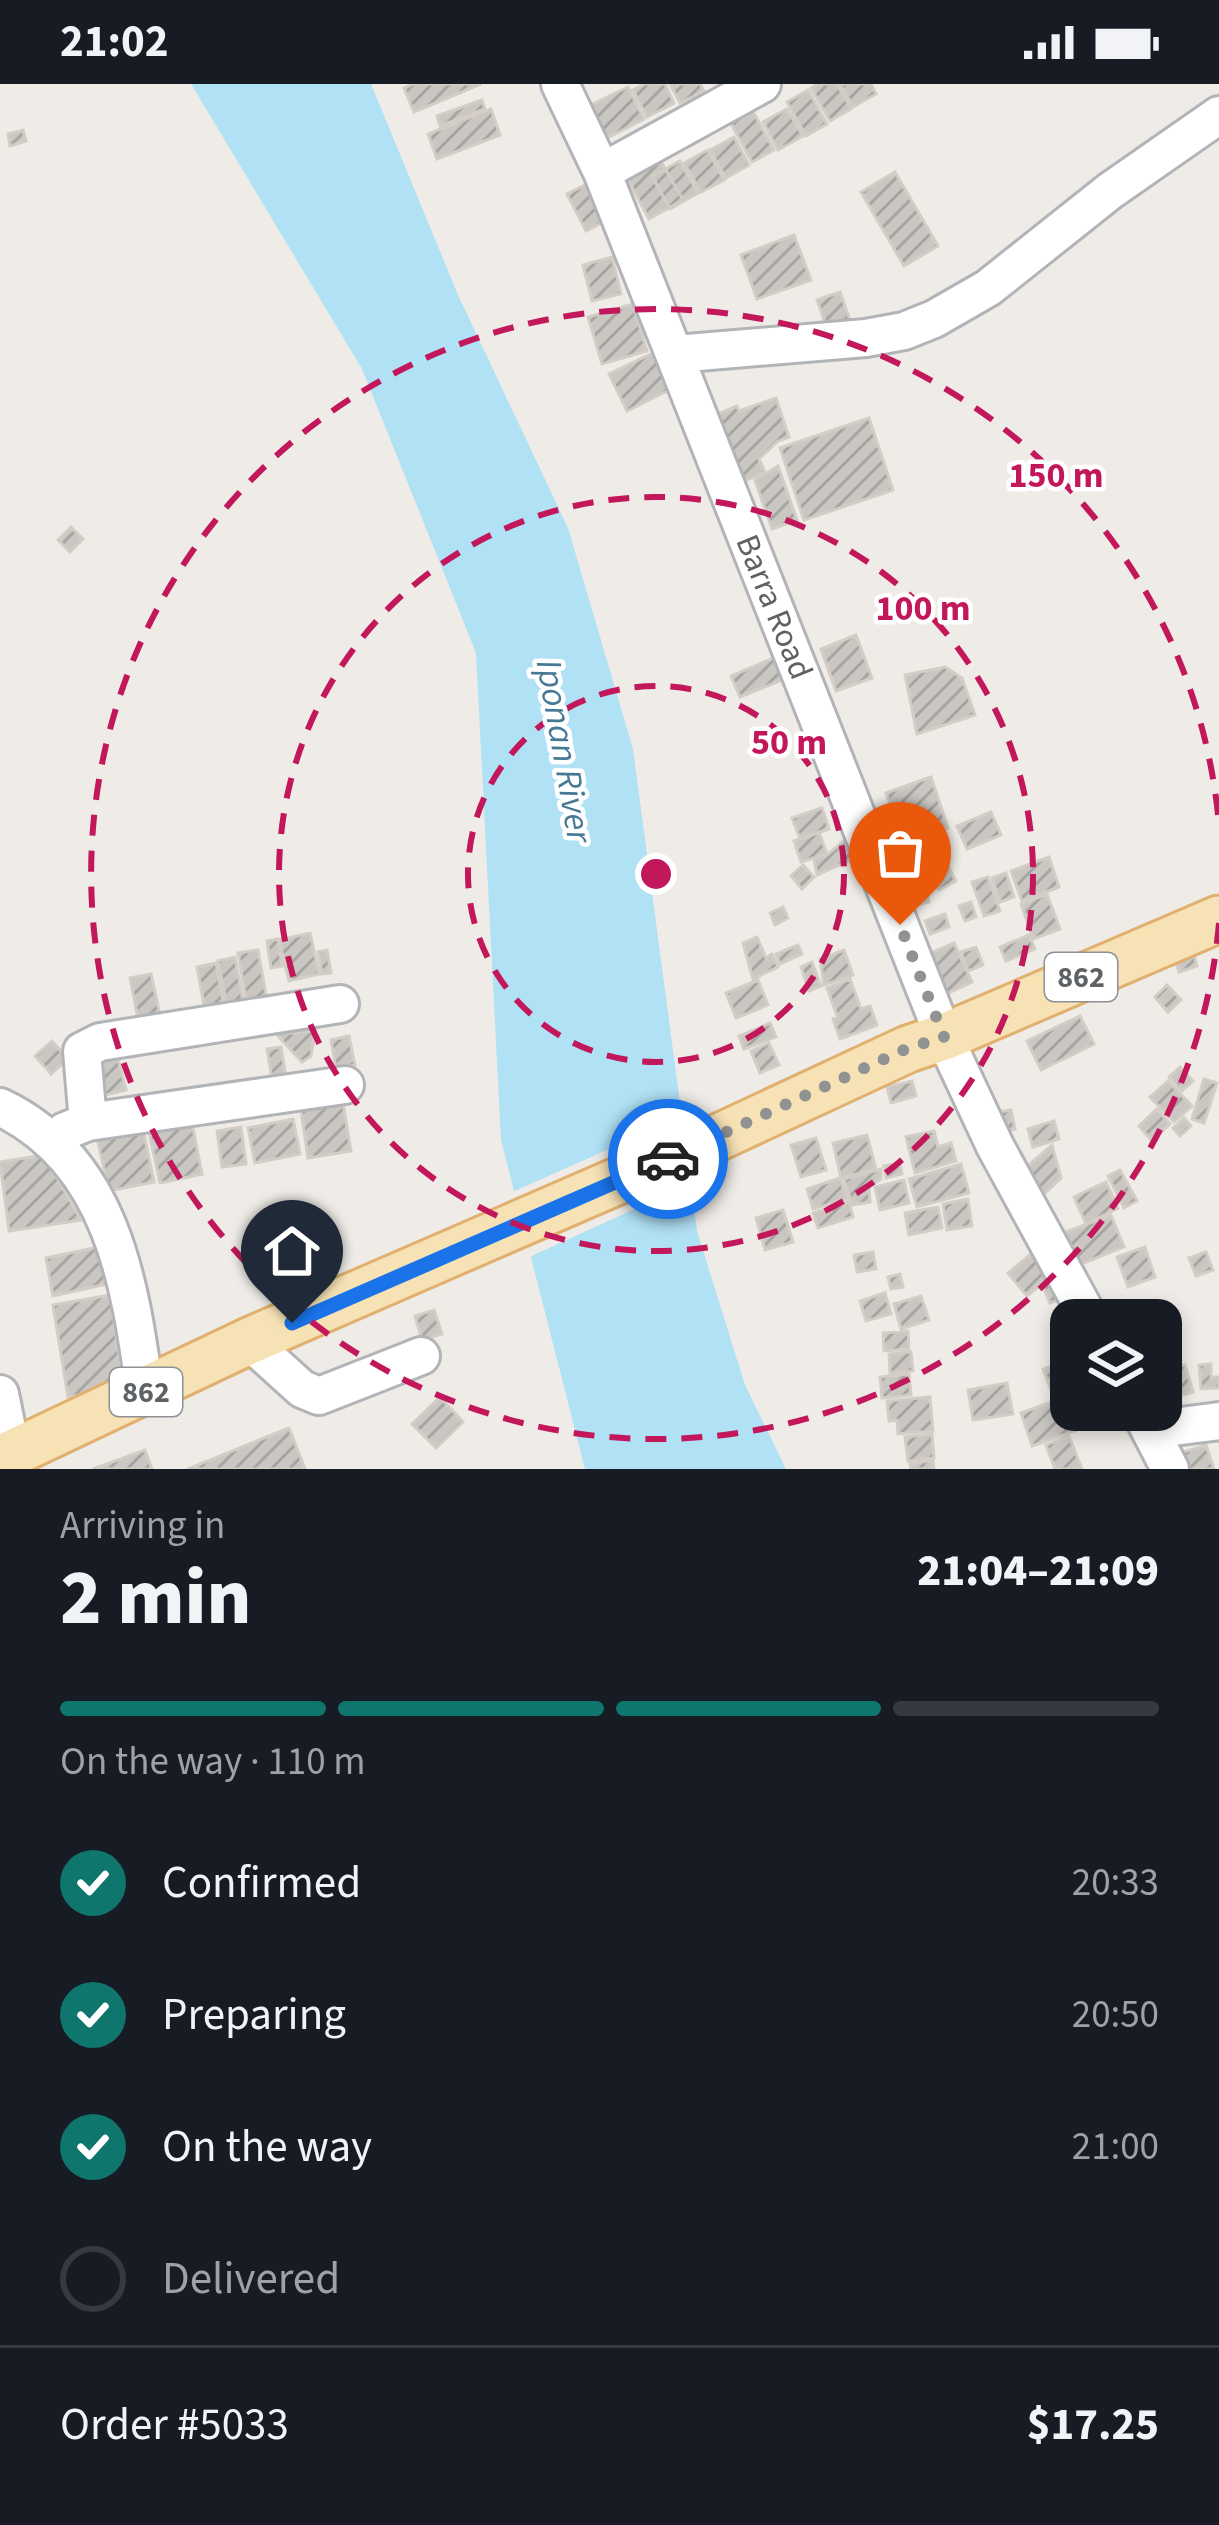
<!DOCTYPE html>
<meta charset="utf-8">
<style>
:root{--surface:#171b24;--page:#20242c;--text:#f1f3f6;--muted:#9ea1a6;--line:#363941;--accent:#0f766e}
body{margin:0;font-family:"Source Sans 3",sans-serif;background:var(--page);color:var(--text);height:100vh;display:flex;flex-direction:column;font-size:45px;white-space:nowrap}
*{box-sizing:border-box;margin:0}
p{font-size:39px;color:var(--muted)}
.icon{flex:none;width:66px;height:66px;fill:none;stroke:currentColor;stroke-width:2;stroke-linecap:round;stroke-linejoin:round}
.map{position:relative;height:1385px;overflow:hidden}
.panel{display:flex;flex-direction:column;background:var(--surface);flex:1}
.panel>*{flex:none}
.fabs{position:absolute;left:1050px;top:1215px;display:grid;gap:24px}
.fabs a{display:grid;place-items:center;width:132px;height:132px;border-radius:24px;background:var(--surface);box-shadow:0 6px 18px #0003;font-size:60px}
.pin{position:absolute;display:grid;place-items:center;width:102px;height:102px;color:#fff;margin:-123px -51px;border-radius:50% 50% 50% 0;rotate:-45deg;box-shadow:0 0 12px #0007}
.pin .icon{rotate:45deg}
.courier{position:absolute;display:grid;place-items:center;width:120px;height:120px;margin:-60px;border:9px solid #1a73e8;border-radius:50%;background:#fff;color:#222;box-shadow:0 3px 15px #0007}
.headline em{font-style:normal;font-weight:800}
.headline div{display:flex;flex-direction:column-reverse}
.headline{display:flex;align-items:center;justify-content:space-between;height:204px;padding:0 60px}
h1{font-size:78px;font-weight:800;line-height:90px}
.bar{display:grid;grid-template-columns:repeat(4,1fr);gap:18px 12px;align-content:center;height:144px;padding:0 60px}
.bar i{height:15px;border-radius:9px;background:var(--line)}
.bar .active{background:var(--accent)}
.bar p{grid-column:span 4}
.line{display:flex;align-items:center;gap:30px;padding:0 60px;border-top:3px solid var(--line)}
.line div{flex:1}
ol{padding:0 60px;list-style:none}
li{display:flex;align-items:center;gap:36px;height:132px}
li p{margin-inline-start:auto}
li .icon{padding:12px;border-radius:50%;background:var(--accent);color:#fff;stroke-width:4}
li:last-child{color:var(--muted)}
li i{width:66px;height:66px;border:6px solid var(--line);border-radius:50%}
.status{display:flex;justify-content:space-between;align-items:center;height:84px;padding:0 60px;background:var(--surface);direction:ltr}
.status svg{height:33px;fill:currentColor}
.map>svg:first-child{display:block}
.water{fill:#b0e1f5}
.pier{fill:#efece7}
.building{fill:url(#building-hatch);stroke:#d3cdc6;stroke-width:3}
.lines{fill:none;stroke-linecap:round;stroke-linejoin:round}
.minor-casing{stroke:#b2b4b7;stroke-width:42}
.major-casing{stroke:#e1b06e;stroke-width:51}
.minor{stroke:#fff;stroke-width:36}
.major{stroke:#f6e2b5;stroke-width:45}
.done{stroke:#919292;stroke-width:12;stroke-dasharray:0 21.6}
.route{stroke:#1a73e8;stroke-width:15}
.ring{fill:none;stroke:#c2185b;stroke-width:6;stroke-dasharray:21 15}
.labels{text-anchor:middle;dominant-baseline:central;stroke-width:9;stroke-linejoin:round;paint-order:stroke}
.shield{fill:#fff;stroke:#8e9193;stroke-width:3}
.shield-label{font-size:30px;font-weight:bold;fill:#5e6265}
.street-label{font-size:33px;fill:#5e6265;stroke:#fff}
.water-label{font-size:36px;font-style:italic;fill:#477995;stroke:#fff}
.centre{fill:#c2185b;stroke:#fff;stroke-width:6}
.ring-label{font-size:36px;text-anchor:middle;font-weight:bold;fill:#c2185b;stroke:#fff;stroke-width:9;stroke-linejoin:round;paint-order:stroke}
</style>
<div class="status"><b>21:02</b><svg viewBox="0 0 49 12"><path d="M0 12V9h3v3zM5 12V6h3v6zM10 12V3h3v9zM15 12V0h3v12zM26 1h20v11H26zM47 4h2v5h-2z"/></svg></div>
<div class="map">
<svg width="1219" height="1385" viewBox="0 0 1219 1385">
<defs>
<pattern id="building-hatch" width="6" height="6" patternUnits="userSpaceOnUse" patternTransform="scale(3)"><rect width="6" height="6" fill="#cac7c3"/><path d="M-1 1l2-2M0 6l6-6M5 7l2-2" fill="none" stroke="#a7a5a2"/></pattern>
</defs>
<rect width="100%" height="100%" fill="#efece7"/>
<path class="water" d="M191 0H371L458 211 568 444 633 665 697 1147 745 1301 786 1385H585L501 1056 476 569 362 285Z"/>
<path class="pier" d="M688 1030 696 1097 525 1175 508 1110Z"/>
<path class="building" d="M413 0H481L414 28 404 4Z
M645 0H665L674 19 647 33 633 6Z
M670 0H700L704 7 680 19Z
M818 0H837L851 25 830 37 811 4Z
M840 0H871L876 10 853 23Z
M628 3 644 35 599 58 583 25Z
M808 6 827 40 806 52 787 18Z
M482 16 485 25 440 42 437 32Z
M750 22 774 66 752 78 728 34Z
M491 25 500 51 437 75 428 50Z
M787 25 803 52 778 66 763 38Z
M23 46 26 57 10 62 8 50Z
M734 53 749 81 726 94 710 66Z
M708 66 724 96 701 108 684 79Z
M659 74 683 116 649 135 626 92Z
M680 77 698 109 670 125 652 92Z
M895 88 938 162 904 182 861 108Z
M585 101 603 138 586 147 567 110Z
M794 151 811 196 757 215 741 171Z
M612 173 621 210 592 217 583 181Z
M840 208 850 236 827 244 817 216Z
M633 220 647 267 602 280 588 233Z
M659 266 677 302 627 327 609 290Z
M776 314 789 353 778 357 759 375 765 388 740 399 713 332 737 322 739 327Z
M869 334 893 406 804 436 780 364Z
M778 382 797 436 772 445 755 396Z
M71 443 83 455 70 468 58 456Z
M856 551 872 594 836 607 821 565Z
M783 570 792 592 740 613 731 592Z
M945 583 962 594 975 631 917 650 905 591Z
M931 693 948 744 904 760 886 709Z
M822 724 829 745 800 755 792 734Z
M991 728 1001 751 967 765 957 742Z
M819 748 827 770 801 778 794 757Z
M846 755 855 774 817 791 814 775 827 771Z
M935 756 956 797 939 806 918 765Z
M913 766 921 796 900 802 892 771Z
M1049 773 1059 803 1022 817 1011 787Z
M803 781 814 793 802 805 791 792Z
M1006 789 1014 813 1000 818 992 794Z
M988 793 1000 827 984 832 972 798Z
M924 799 929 818 903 825 898 806Z
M1047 810 1060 845 1033 855 1021 820Z
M971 818 976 833 965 837 959 822Z
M783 823 788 834 775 841 770 829Z
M945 830 949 843 930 850 925 837Z
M310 849 319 890 289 897 279 856Z
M1029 851 1035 865 1006 877 1000 863Z
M757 853 766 874 772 870 778 883 753 895 743 859Z
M278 855 282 882 271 884 267 857Z
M954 859 972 898 940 913 922 873Z
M798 861 802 870 780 880 776 870Z
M976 863 983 881 968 887 961 868Z
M258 866 268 922 248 926 238 869Z
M327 866 331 889 322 890 318 868Z
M844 866 853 891 824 901 820 875Z
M1194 871 1197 882 1179 888 1176 877Z
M235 873 244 923 228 927 218 877Z
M812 878 821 902 809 907 801 883Z
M216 879 225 929 206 932 197 883Z
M151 890 162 940 140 945 130 894Z
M850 895 861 925 870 922 877 941 840 955 833 935 838 934 827 904Z
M758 896 768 921 736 934 726 909Z
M1167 901 1181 916 1168 928 1155 913Z
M1080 932 1094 960 1041 986 1027 957Z
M275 937 296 943 292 949 315 947 311 972 302 978 278 952Z
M770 939 776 953 744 965 739 952Z
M349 952 355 981 336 985 331 956Z
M52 957 68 975 51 990 35 972Z
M769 959 779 981 760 989 751 967Z
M281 963 286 993 272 995 267 965Z
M117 971 126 1006 90 1015 85 979Z
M1180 983 1193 997 1182 1007 1169 993Z
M1204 995 1217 999 1204 1039 1192 1035Z
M912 997 916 1012 891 1019 887 1003Z
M1168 997 1192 1022 1174 1038 1150 1013Z
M343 1019 351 1067 308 1074 301 1026Z
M1157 1025 1170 1040 1152 1057 1139 1042Z
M1011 1026 1015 1045 992 1050 989 1030Z
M191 1034 202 1090 160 1099 148 1044Z
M1184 1034 1191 1042 1180 1052 1173 1044Z
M293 1035 300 1070 255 1079 248 1044Z
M1054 1037 1059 1055 1033 1063 1028 1045Z
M241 1043 246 1080 222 1083 217 1047Z
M143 1045 154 1098 109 1107 97 1054Z
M934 1047 938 1063 951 1059 956 1077 915 1089 906 1053Z
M867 1051 876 1085 841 1094 833 1059Z
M816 1054 826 1086 801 1093 791 1061Z
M1052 1061 1061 1094 1044 1110 1023 1086Z
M44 1071 81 1136 9 1147 0 1078Z
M900 1079 902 1090 886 1094 884 1082Z
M961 1080 969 1109 917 1123 909 1095Z
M881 1085V1095L869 1103 870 1118 852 1121 844 1095Z
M1120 1086 1137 1117 1124 1124 1108 1092Z
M840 1094 847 1115 813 1125 807 1105Z
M904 1096 909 1119 880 1126 875 1103Z
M1106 1098 1118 1124 1086 1140 1074 1113Z
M968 1115 972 1142 947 1146 943 1120Z
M849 1118 853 1133 818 1144 813 1129Z
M938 1123 942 1144 909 1151 905 1129Z
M783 1126 793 1158 765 1166 756 1134Z
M1111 1131 1124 1163 1076 1182 1063 1149Z
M103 1162 111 1199 53 1212 46 1174Z
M1145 1163 1155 1193 1128 1203 1117 1173Z
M1038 1164 1063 1214 1050 1219 1042 1200 1027 1212 1008 1189Z
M873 1168 876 1185 857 1188 854 1171Z
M1206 1168 1213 1186 1196 1192 1189 1174Z
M285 1180 296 1191 288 1199 277 1187Z
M900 1190 903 1203 891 1205 888 1193Z
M885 1209 891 1230 866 1237 860 1217Z
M110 1211 124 1304 68 1313 53 1221Z
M921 1212 929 1236 901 1245 894 1220Z
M434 1226 442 1250 422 1256 415 1232Z
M908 1247 909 1265 884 1267 883 1249Z
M911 1268 913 1287 890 1289 889 1270Z
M1071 1274V1304L1053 1311 1043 1285Z
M1211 1280V1293H1219V1304L1201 1305 1199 1281Z
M1185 1281 1193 1308 1180 1312 1172 1284Z
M909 1290 911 1311 882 1314 880 1293Z
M1007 1299 1013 1330 973 1336 968 1306Z
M1071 1311V1326H1112L1114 1333 1032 1362 1021 1329Z
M440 1313 463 1338 436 1364 412 1340Z
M930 1313 933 1347 898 1350 897 1336 889 1337 887 1317Z
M289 1344 305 1385H188Z
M932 1350 934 1374 908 1377 905 1353Z
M1069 1352 1082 1385H1055L1046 1361Z
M1206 1361 1214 1385H1182L1177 1370Z
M145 1366 152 1385H93Z
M933 1376 934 1385H911L910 1380Z"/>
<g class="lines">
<defs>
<path id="minor" d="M560 0 602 88 944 953 995 1062 1090 1236
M602 88 762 0
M675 270 866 254 904 247 934 235 988 204 1110 107 1219 31
M0 1023C112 1076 130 1199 145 1308
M88 1038 82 967 100 958 340 920
M65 1047 88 1038 345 1001
M249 1257 302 1305 319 1312 421 1272
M0 1310 12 1369
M1141 1329 1170 1385
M1150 1346 1219 1337"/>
<path id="major" d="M0 1375 249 1257 719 1053 908 965 944 953 1219 835"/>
</defs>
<use href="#minor" class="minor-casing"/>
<use href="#major" class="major-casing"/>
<use href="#minor" class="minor"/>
<use href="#major" class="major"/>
</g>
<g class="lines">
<path class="done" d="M668 1075 908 964 944 953 900 841"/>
<path class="route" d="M292 1239 668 1075"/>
</g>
<g class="ring">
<circle cx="656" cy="790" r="188"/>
<circle cx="656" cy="790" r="377"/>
<path d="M1219 839A565 565 0 1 1 1219 741"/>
</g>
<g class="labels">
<g class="shield">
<rect x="1045" y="869" width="72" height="48" rx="9"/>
<rect x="110" y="1284" width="72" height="48" rx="9"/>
</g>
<g class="shield-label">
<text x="1081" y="893">862</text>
<text x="146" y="1308">862</text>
</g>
<g class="street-label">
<text transform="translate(774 523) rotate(68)">Barra Road</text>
</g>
<g class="water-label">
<text transform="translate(564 667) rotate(80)">Iponan River</text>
</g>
</g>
<circle cx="656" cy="790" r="18" class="centre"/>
<g class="ring-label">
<text x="1056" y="403">150 m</text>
<text x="923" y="536">100 m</text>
<text x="789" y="670">50 m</text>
</g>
</svg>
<div class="fabs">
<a><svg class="icon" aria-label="layers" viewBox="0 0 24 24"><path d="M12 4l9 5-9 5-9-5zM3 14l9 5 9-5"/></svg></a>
</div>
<div class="pin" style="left:900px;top:841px;background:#ea580c"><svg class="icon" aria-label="bag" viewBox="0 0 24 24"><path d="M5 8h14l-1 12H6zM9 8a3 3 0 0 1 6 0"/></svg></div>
<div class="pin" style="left:292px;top:1239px;background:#1f2937"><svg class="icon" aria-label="home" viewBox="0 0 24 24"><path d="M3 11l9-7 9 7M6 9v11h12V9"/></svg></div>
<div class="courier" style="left:668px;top:1075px"><svg class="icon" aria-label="car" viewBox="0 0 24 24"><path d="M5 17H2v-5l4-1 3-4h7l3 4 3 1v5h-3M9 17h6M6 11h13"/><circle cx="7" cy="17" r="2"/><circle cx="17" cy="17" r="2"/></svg></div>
</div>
<section class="panel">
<div class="headline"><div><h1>2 min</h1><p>Arriving in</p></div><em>21:04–21:09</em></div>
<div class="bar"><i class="active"></i><i class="active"></i><i class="active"></i><i></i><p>On the way · 110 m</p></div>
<ol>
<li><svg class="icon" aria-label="check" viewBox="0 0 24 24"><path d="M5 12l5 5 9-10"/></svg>Confirmed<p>20:33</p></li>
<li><svg class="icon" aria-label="check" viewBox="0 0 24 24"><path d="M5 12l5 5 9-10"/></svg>Preparing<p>20:50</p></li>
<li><svg class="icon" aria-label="check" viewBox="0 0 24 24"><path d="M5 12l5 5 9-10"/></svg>On the way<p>21:00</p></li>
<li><i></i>Delivered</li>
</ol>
<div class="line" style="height:156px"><div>Order #5033</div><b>$17.25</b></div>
</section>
